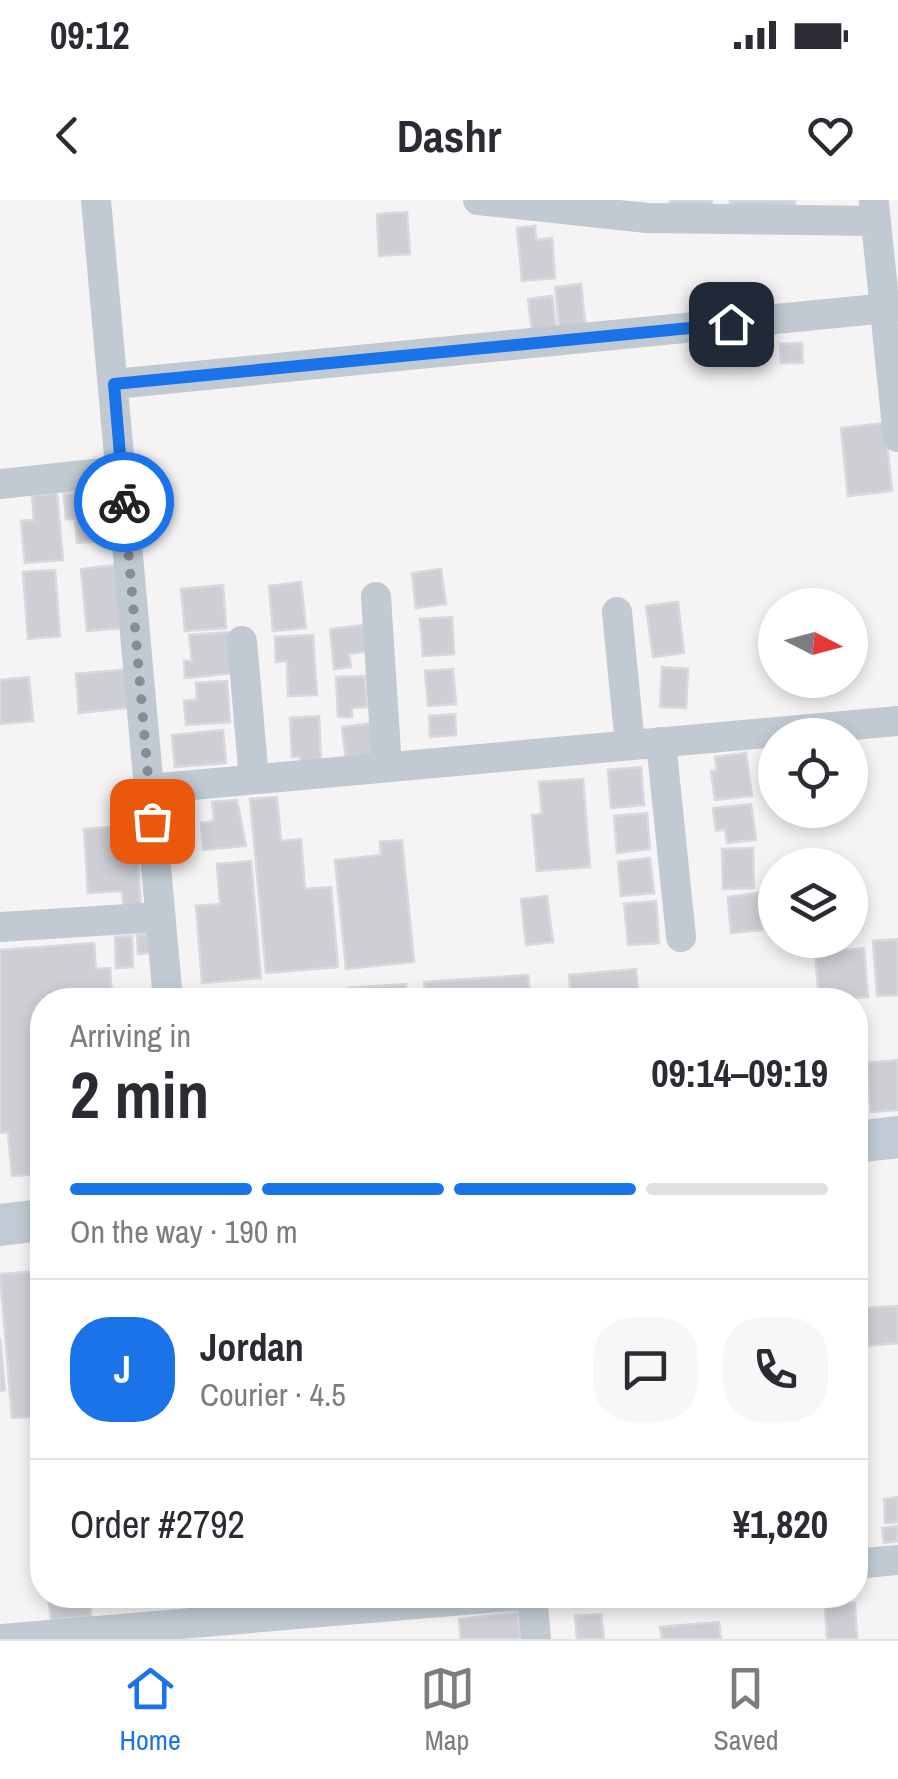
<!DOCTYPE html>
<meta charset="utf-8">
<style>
:root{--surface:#fff;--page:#f7f7f7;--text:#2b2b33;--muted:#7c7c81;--line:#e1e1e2;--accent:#1a73e8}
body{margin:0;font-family:"Archivo Narrow",sans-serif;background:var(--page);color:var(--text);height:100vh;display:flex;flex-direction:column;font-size:38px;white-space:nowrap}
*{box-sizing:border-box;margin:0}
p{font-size:32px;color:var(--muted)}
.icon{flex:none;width:55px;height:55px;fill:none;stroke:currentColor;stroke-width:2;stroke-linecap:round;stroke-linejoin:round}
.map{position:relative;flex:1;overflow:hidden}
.drawer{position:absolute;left:30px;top:788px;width:838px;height:620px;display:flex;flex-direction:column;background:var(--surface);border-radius:40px;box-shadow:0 5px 15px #0003}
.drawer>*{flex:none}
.needle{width:65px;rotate:96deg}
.controls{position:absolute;left:758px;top:388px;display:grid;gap:20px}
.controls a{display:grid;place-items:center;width:110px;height:110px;border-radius:50%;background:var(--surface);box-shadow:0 5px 15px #0003;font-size:50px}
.pin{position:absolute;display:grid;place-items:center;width:85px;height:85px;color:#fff;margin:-42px;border-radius:20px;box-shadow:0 5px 15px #0006}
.courier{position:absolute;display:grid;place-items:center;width:100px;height:100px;margin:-50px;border:8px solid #1a73e8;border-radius:50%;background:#fff;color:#222;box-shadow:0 2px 12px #0007}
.head em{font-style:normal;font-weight:700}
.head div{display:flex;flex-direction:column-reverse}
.head{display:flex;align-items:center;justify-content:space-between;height:170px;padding:0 40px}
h1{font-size:65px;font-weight:700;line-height:75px}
.bar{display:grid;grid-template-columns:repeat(4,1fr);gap:15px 10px;align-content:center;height:120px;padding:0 40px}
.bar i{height:12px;border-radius:8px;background:var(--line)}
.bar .on{background:var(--accent)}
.bar p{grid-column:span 4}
.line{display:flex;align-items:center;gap:25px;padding:0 40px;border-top:2px solid var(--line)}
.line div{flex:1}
.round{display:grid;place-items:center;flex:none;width:105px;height:105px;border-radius:40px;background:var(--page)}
.status{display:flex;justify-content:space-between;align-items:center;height:70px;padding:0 50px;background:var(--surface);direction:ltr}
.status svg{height:28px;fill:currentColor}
header{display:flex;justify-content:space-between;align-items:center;height:130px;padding:0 40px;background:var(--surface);font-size:45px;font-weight:700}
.tab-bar{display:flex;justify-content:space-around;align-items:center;height:140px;border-top:2px solid var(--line);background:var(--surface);font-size:28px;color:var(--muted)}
.tab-bar a{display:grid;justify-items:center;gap:5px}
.tab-bar .on{color:var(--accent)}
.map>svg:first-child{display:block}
.building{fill:#cdcfd5;stroke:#d7d9de;stroke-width:2.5}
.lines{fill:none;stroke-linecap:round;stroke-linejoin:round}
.street{stroke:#c1cad2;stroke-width:30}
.secondary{stroke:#c1cbd6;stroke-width:42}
.done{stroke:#868d94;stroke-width:10;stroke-dasharray:0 18}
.route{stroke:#1a73e8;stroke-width:12}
</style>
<div class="status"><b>09:12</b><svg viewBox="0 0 49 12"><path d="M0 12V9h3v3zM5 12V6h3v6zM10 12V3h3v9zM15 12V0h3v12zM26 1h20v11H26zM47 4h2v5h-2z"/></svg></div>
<header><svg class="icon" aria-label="back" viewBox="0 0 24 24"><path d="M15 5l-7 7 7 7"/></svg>Dashr<svg class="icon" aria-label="heart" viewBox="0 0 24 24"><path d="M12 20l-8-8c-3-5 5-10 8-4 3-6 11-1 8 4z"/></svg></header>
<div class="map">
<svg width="898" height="1439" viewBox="0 0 898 1439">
<rect width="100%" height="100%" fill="#f5f3f3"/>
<path class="building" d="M670 0H712L711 12 669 10Z
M730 0H795V16H730Z
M407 12 410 54 379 56 377 14Z
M535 26 536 40 552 38 555 78 522 81 517 28Z
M581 84 586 131 560 134 555 87Z
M552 96 556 128 532 131 528 99Z
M802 143 803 163H781L780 144Z
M885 223 892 291 848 296 841 228Z
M108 290 112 340 77 343 75 319H66L64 294Z
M57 293 63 360 25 363 21 321 34 320 32 296Z
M116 365 122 428 87 431 81 369Z
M441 369 446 404 416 408 412 373Z
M55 370 60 436 28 439 23 372Z
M301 382 306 428 273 431 269 386Z
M223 385 226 428 185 431 181 389Z
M678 402 684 453 653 457 646 406Z
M452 417 454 454 423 456 420 419Z
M365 425 368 451 349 454 351 467 334 469 330 429Z
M232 432 236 473 185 478 184 461H192L189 435Z
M313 435 317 495 288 496 287 461 276 462 275 437Z
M662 467 688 469 686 508 660 507Z
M130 469 134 507 79 513 76 474Z
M453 469 456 504 428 506 425 471Z
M365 476 367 507 352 508V517H338L336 477Z
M29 477 33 521 0 524V480Z
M227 481 230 522 186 525 184 501 197 500 196 483Z
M455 514 456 535 430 537 429 516Z
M319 516 321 563 300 564V557H292L290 518Z
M374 523 377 557 346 560 342 527Z
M223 530 226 563 175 567 172 535Z
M746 553 752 596 715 600 711 571 717 570 715 557Z
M641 567 644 605 611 608 608 570Z
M583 579 590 667 537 671 532 615 542 614 539 582Z
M277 597 281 641 301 639 305 689 331 687 338 767 266 773 250 599Z
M237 600 246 646 203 650 201 623 214 621 212 602Z
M751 604 756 640 727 643 725 629 716 631 713 608Z
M647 613 650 649 617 653 614 616Z
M136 625 141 708 124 709 122 691 88 693 84 629Z
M402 640 414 762 346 769 335 660 381 655 380 642Z
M753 648 754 688 723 689 722 649Z
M650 658 654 693 621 696 618 662Z
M251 661 261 778 202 783 196 706 220 704 217 664Z
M758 693 762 730 731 733 728 697Z
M547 696 553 742 526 745 521 699Z
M656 701 659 743 628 745 624 704Z
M151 734 152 753 138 754 137 735Z
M132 736 133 767 116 768 115 737Z
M898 739V795L877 796 873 741Z
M94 743 96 769 110 768 112 796 42 800V974L12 976 8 932 0 933V750Z
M864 748 868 797 819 800 815 753Z
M636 769 639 800H571L569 775Z
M528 775 530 800H426L424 782Z
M406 784 407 800H350L349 788Z
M898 860V910L871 912 867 863Z
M42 1071V1216L12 1218 0 1074Z
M898 1106V1143L868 1146 865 1108Z
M0 1138 5 1190 0 1191Z
M42 1240V1333L34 1241Z
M898 1297V1322L885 1323 884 1299Z
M898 1326V1341L884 1343 882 1328Z
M48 1395H89L91 1416 51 1420Z
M855 1403 857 1439H827L825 1405Z
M518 1412 521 1439H461L459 1419Z
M601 1414 604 1439H577L575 1416Z
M719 1422 721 1439H662L660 1427Z"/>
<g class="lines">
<path class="street" d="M96 0 168 800
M478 0 647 18 875 21
M874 3 898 237
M114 184 898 107
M0 284 121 271
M376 397 387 567
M617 412 630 545
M242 441 254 579
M661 542 681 737
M149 589 898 521
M0 727 160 717
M855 1364 898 1360
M532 1395 536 1439
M2 1439 524 1395"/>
<path class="secondary" d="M855 942 898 937
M0 1025 42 1020"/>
</g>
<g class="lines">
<path class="done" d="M124 302 152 621"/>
<path class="route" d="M124 302 114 184 731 124"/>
</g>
</svg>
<div class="controls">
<a><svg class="needle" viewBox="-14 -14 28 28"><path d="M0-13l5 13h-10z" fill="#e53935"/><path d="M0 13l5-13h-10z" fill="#7c7c81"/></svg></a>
<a><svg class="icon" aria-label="locate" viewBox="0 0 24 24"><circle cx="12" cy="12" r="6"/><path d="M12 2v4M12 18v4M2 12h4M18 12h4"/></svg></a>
<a><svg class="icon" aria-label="layers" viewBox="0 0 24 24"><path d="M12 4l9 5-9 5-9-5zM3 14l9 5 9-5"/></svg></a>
</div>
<div class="pin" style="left:152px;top:621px;background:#ea580c"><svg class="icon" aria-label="bag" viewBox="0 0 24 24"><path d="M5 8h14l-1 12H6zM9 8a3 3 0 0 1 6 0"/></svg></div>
<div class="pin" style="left:731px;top:124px;background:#1f2937"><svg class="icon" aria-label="home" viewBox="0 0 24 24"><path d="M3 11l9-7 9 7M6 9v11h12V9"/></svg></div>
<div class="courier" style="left:124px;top:302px"><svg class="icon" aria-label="bike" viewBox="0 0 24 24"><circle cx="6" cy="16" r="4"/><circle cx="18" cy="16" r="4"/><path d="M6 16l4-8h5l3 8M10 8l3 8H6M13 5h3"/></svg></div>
<section class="drawer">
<div class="head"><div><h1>2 min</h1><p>Arriving in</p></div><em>09:14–09:19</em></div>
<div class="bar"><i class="on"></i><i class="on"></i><i class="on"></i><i></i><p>On the way · 190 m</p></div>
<div class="line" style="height:180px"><b class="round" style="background:var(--accent);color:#fff">J</b><div><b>Jordan</b><p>Courier · 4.5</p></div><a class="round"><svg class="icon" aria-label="chat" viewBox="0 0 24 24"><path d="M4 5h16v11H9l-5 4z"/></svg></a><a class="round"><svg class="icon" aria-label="phone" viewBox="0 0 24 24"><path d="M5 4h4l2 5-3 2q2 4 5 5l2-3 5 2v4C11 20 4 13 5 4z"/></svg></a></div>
<div class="line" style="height:130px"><div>Order #2792</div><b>¥1,820</b></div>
</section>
</div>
<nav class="tab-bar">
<a class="on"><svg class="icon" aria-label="home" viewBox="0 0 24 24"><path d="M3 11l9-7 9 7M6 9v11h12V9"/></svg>Home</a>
<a><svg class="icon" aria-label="map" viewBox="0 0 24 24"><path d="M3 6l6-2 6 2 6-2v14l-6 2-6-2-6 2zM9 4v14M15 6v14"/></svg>Map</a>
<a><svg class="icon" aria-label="saved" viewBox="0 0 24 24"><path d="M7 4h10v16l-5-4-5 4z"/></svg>Saved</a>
</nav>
